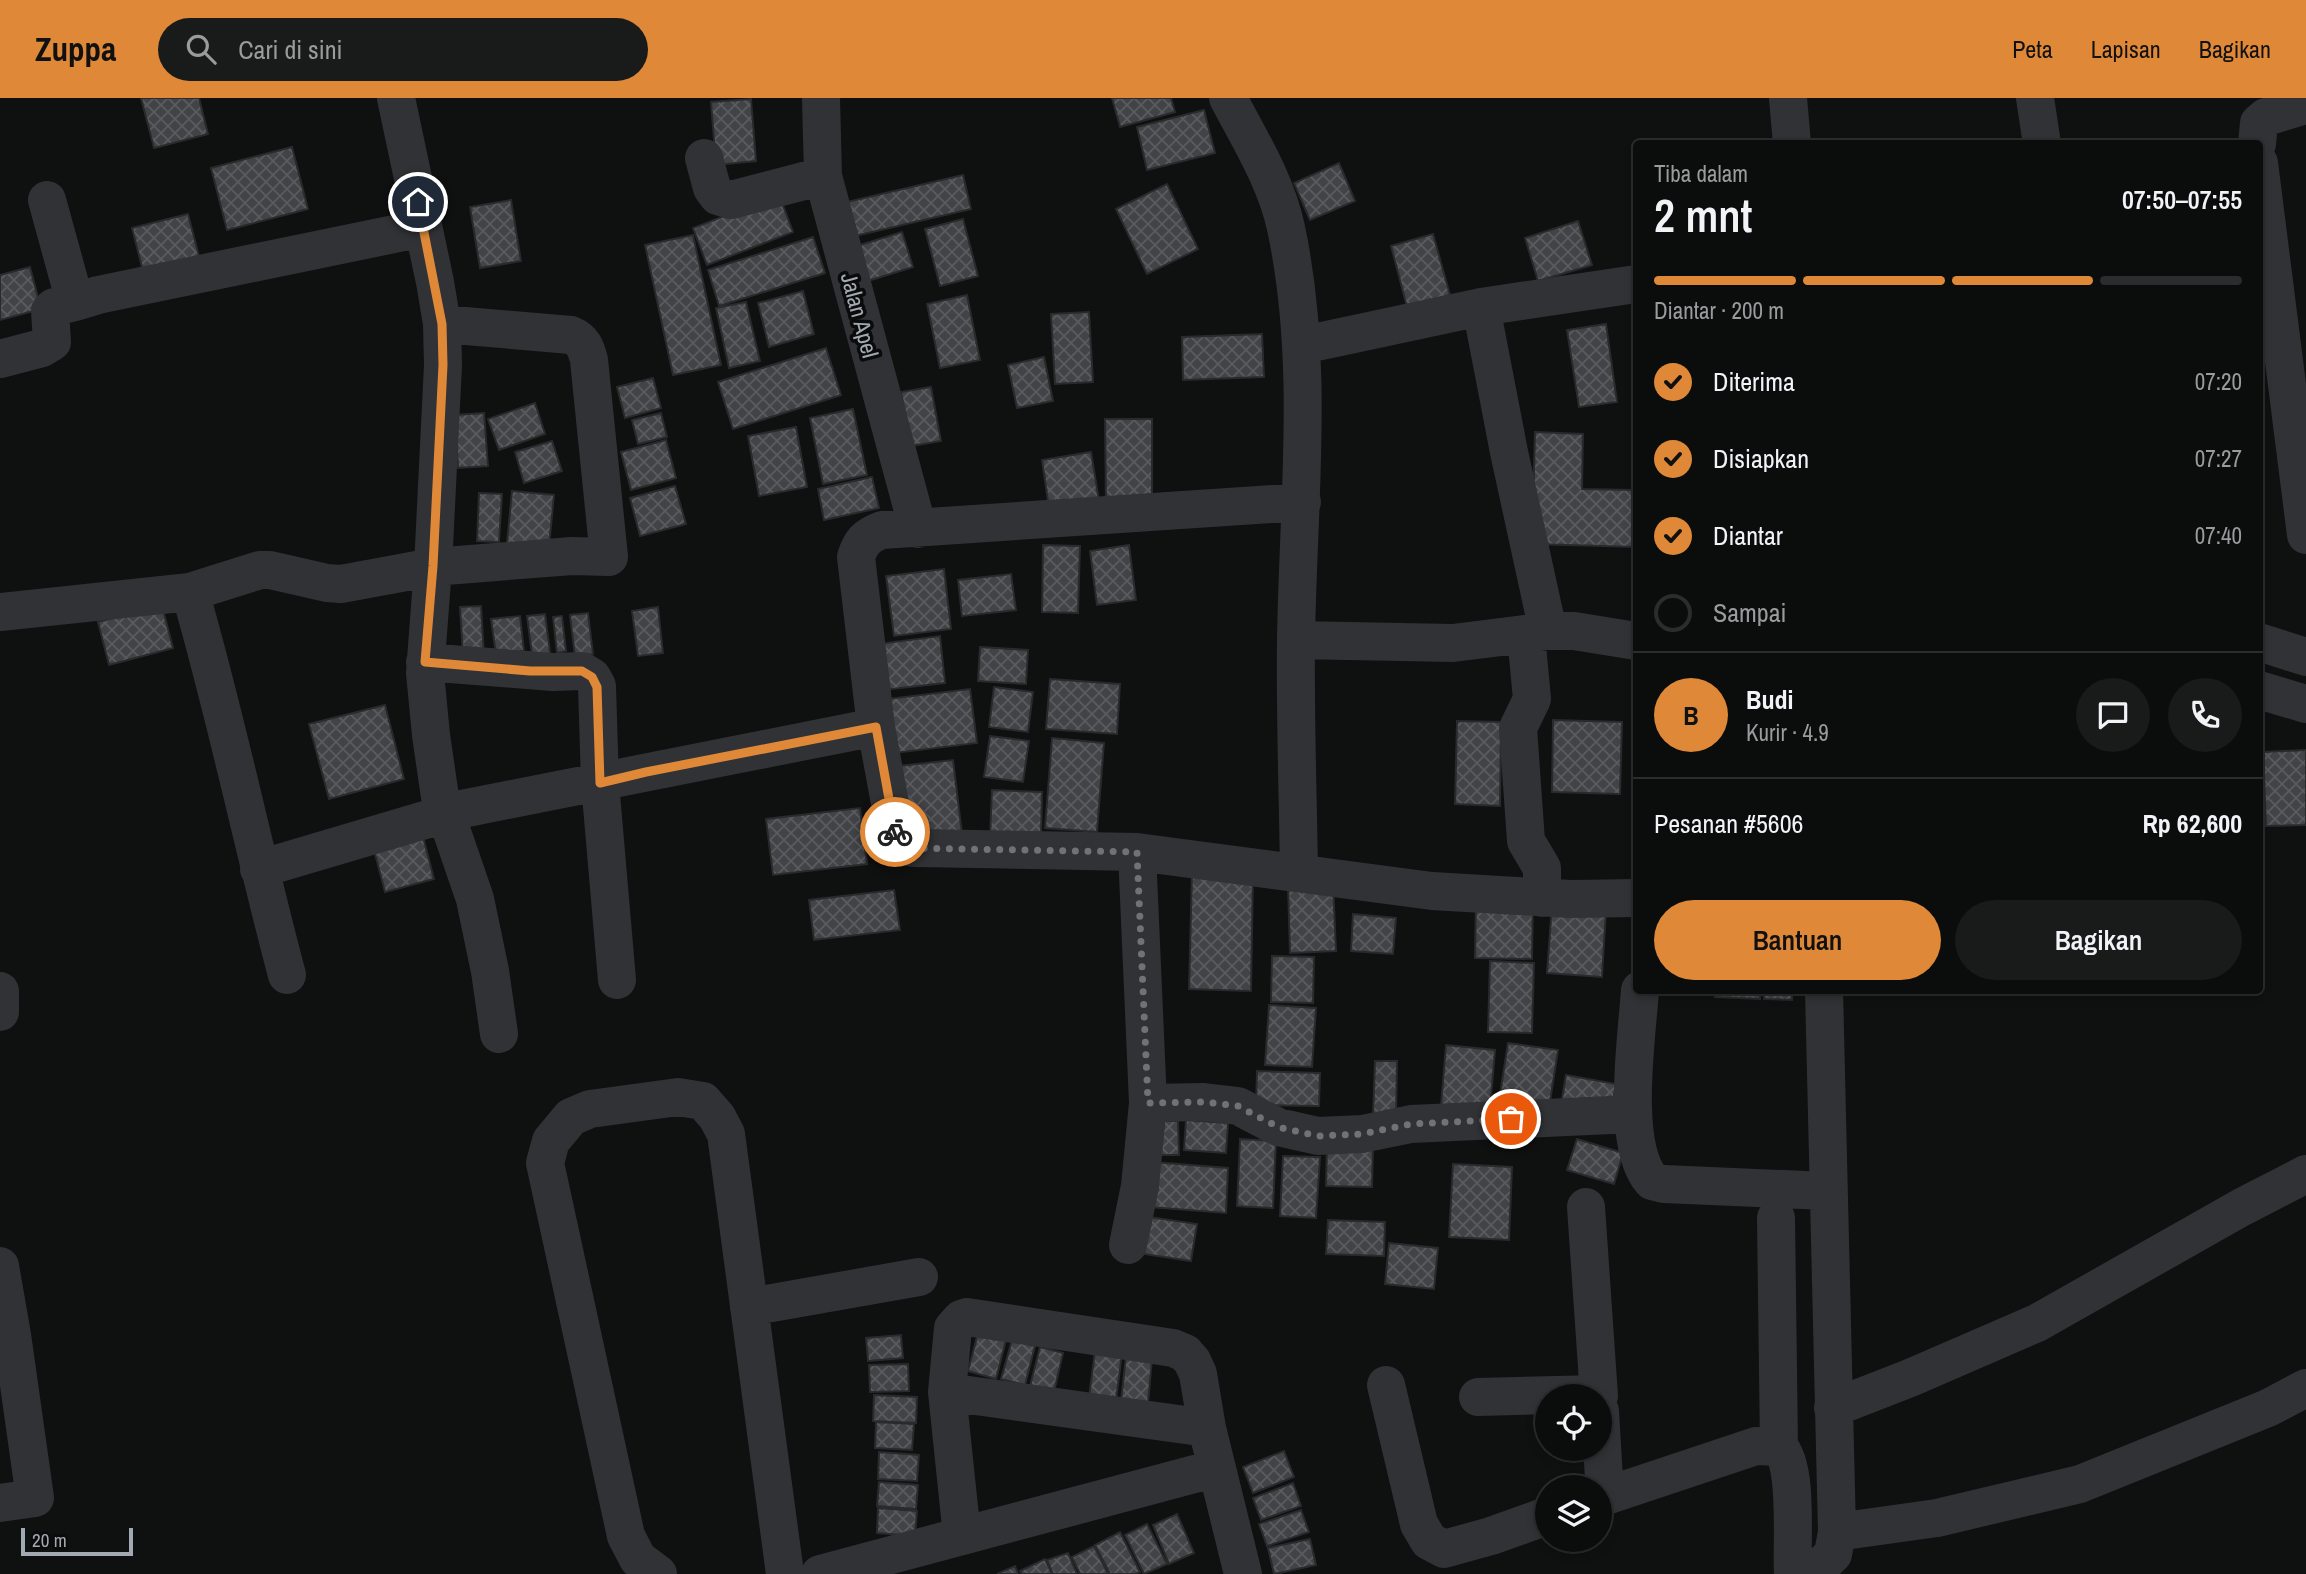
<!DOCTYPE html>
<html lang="id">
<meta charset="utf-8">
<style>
:root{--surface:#0b0c0c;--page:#191a1a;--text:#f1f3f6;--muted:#9a9b9d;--line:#2b2c2d;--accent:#df8938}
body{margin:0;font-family:"Archivo Narrow",sans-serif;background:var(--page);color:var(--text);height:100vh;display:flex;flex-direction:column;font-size:26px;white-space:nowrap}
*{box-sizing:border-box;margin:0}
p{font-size:23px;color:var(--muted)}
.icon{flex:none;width:38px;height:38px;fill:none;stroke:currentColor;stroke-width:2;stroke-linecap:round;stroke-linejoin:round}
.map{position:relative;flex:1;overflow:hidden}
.details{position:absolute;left:1633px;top:42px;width:630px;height:854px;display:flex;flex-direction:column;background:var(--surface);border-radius:7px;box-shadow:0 4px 10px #0003,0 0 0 2px var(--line)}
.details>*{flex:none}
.fabs{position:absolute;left:1535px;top:1286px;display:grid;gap:14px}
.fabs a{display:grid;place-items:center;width:77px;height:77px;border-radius:50%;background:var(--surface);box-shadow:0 4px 10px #0003,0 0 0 2px var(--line);font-size:35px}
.scale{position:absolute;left:21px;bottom:18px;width:112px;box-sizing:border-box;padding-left:7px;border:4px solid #a2a9b0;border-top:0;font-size:19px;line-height:24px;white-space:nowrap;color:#a2a9b0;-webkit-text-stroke:5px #0a0b0b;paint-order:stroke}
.pin{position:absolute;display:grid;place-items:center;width:60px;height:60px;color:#fff;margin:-30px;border:4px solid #fff;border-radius:50%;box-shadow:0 2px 7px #0007}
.courier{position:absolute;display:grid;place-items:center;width:70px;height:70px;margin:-35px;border:5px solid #df8938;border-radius:50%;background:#fff;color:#222;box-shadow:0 2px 9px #0007}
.overview em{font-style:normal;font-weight:600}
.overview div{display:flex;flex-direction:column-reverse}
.overview{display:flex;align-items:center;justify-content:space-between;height:119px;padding:0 21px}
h1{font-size:46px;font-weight:600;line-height:52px}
.bar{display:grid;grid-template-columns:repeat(4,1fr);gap:10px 7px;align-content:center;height:84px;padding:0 21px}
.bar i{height:9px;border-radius:5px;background:var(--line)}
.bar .on{background:var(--accent)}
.bar p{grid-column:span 4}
.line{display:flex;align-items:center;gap:18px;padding:0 21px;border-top:2px solid var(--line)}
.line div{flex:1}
.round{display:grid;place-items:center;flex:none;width:74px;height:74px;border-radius:37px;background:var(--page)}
ol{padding:0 21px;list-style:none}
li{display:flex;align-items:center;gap:21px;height:77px}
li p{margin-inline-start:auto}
li .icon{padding:7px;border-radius:50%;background:var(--accent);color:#111;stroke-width:4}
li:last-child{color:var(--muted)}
li i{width:38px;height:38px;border:4px solid var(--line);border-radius:50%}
.cta{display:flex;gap:14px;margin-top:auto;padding:14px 21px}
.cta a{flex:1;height:80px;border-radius:42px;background:var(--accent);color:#111;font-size:28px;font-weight:600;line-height:80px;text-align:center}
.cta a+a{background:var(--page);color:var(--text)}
header{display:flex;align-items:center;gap:42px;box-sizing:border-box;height:98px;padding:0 35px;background:var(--accent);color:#111}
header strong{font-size:33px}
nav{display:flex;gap:38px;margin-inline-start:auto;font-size:24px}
.search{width:490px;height:63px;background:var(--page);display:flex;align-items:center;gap:18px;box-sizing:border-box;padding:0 24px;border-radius:38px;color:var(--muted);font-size:26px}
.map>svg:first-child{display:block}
.building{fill:url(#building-cross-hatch);stroke:#292a2c;stroke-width:2}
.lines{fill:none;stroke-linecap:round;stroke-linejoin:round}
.minor{stroke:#313235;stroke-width:38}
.done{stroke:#6f7378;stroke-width:7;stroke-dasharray:0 12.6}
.route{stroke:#df8938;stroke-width:9}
.labels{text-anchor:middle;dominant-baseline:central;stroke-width:7;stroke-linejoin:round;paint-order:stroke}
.street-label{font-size:23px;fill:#a2a9b0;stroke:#0a0b0b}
</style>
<header>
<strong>Zuppa</strong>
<div class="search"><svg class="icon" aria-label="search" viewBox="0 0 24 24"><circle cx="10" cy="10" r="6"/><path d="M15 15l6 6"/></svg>Cari di sini</div>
<nav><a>Peta</a><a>Lapisan</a><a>Bagikan</a></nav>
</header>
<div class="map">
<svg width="2306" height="1476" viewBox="0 0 2306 1476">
<defs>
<pattern id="building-cross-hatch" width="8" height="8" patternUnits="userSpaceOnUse" patternTransform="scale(1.75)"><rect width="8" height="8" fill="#414346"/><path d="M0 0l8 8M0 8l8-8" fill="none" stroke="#595b5e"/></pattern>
</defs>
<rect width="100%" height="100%" fill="#0f1010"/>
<path class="building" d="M141 0H199L208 36 154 50Z
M1112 0H1171L1175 14 1120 29Z
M751 1 756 63 716 67 711 4Z
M1204 12 1215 55 1147 72 1137 29Z
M292 49 308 111 227 132 211 70Z
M1339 65 1355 103 1310 122 1294 85Z
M963 77 971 111 842 141 834 107Z
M1167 86 1198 151 1147 176 1116 111Z
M779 97 793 134 707 167 693 130Z
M511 102 521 163 480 170 470 109Z
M188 116 201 166 145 181 132 130Z
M963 121 978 178 940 188 925 131Z
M1578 123 1592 167 1538 183 1525 140Z
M902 134 913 169 868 183 857 148Z
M1433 136 1450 197 1407 209 1391 148Z
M693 137 721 267 673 277 645 147Z
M813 139 825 175 719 208 708 172Z
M30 169 41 211 0 222V177Z
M803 193 814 236 769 249 758 205Z
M967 197 980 262 940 270 927 206Z
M746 204 760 263 729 270 716 210Z
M1089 214 1093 284 1055 286 1051 216Z
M1606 226 1617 304 1579 309 1567 232Z
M1262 236 1264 279 1183 282 1182 239Z
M826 250 841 297 733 331 718 284Z
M1044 259 1053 303 1017 310 1008 267Z
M653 280 661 310 625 320 617 289Z
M931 289 941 343 911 348 901 294Z
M535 305 545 336 499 352 488 321Z
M853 311 867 377 823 386 810 320Z
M484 315 488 368 458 370 455 317Z
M661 315 667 339 638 346 632 322Z
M1105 321H1152V407H1106Z
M796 329 807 389 759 398 748 338Z
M1535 334 1583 336 1582 391 1636 392V449L1532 446Z
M666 342 676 380 631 392 621 354Z
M552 343 562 373 524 385 515 354Z
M1091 354 1100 409 1050 417 1042 362Z
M872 379 879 410 824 422 818 391Z
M675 388 686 426 640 438 630 400Z
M512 393 554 397 549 449 507 445Z
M479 395 502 396 499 444 477 443Z
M1043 447 1080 448 1078 515 1042 514Z
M1129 447 1136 502 1097 507 1090 453Z
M944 471 951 531 894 538 886 478Z
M1011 476 1016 512 962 518 958 482Z
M162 508 173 550 109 567 98 524Z
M481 508 484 557 463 558 460 509Z
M658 509 663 555 638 558 632 513Z
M588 515 593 556 575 559 570 517Z
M545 516 551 562 533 564 527 518Z
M520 518 524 553 496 557 491 521Z
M562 518 566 553 557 555 553 519Z
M940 538 945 585 883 592 878 546Z
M980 549 1028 552 1026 586 978 583Z
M1634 560H1636V627H1633Z
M1050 581 1120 586 1117 636 1046 631Z
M994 589 1033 594 1028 634 989 629Z
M970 591 977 645 886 656 879 602Z
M385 607 404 681 329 701 309 626Z
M1553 622 1622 624 1620 696 1552 694Z
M1457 623 1501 624 1500 708 1455 706Z
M990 638 1029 643 1023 684 984 679Z
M1052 640 1104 645 1097 734 1045 730Z
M2306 652V727L2266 728 2263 654Z
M953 662 962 736 908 743 899 668Z
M992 692 1042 694 1041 741 990 739Z
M860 710 867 766 773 777 766 721Z
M421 731 434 781 385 794 372 744Z
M1192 774 1253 776 1251 893 1189 891Z
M1333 786 1336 853 1290 855 1288 788Z
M894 792 900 832 814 842 809 802Z
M1476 799 1533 801 1532 861 1475 860Z
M1552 807 1606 811 1602 879 1547 875Z
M1353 816 1396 820 1393 856 1351 853Z
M1272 858 1314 859 1313 905 1271 904Z
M1490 863 1534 865 1532 935 1488 934Z
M1716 892H1760V901L1715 899Z
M1764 892H1792V902L1764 901Z
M1269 907 1316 910 1312 969 1265 967Z
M1508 945 1558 952 1549 1010 1499 1003Z
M1446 947 1495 952 1490 1012 1441 1008Z
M1375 963H1397L1396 1018H1373Z
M1257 973 1320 975 1319 1008 1256 1007Z
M1566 977 1616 986 1611 1016 1561 1007Z
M1186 1022 1228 1025 1226 1055 1184 1052Z
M1153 1023H1178L1179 1057H1154Z
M1240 1041 1276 1043 1273 1110 1237 1108Z
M1577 1041 1623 1055 1614 1086 1567 1072Z
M1327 1049 1373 1050 1372 1089 1326 1088Z
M1283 1058 1320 1059 1316 1120 1280 1118Z
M1153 1064 1228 1070 1226 1115 1150 1109Z
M1453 1066 1512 1069 1509 1142 1449 1139Z
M1149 1119 1197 1126 1191 1163 1144 1156Z
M1328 1122 1385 1124 1384 1158 1326 1156Z
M1389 1145 1438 1150 1434 1191 1385 1186Z
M979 1231 1007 1238 996 1281 968 1273Z
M901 1237 903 1260 868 1263 866 1240Z
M1012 1242 1035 1248 1025 1287 1001 1281Z
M1040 1249 1063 1255 1054 1294 1030 1288Z
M1095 1253 1122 1256 1116 1302 1089 1299Z
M1126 1258 1152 1261 1148 1305 1121 1303Z
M908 1266 909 1293 870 1294 869 1267Z
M874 1297 917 1299 916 1325 873 1323Z
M876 1324 914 1326 912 1352 875 1350Z
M1284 1353 1294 1379 1253 1395 1243 1369Z
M879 1354 919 1357 917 1383 878 1381Z
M879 1384 918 1387 916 1411 877 1408Z
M1293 1385 1301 1408 1261 1422 1253 1400Z
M878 1410 917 1413 915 1438 877 1435Z
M1301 1412 1309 1434 1267 1448 1259 1426Z
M1177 1416 1194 1455 1169 1466 1153 1427Z
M1147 1426 1167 1466 1144 1476 1125 1437Z
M1120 1434 1140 1474 1135 1476H1110L1095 1447Z
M1310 1441 1316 1467 1274 1476 1268 1450Z
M1094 1448 1108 1476H1080L1072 1459Z
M1068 1455 1077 1476H1053L1047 1462Z
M1045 1461 1052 1476H1022L1020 1473Z
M1015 1468 1018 1476H997Z"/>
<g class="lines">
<path class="minor" d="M396 0 435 184 442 226 443 267 433 469 425 575 431 637 440 699 475 801 490 873 499 936
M821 0 823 78 918 431
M1228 0C1250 42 1276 83 1286 130 1315 266 1298 404 1296 542 1295 620 1298 697 1299 775
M1788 0 1792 46
M2035 0 2042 46
M2257 46 2259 25 2266 19 2306 7
M704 60 712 90 718 98 731 102 823 78
M2259 65 2306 437
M47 102 75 204 98 197 423 130
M1481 209 1509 354 1548 533
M1303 247 1481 209 1636 186
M0 261 42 250 52 244 50 213 54 209 75 204
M1302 404 882 432C866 438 861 444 856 459L876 629 896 738C902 747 906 750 917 750L1137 754 1432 793 1571 801 1636 800
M190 494C227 621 253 750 287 877
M0 514 190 494 260 472H270L327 485 341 486 433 469 572 458 609 459 589 262C586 250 583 242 571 237L442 226
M1526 537 1532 601 1518 630 1526 743 1542 770V800
M1296 542 1453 545 1548 533H1574L1636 543
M2259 544 2306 559
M425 564 553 574 582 573 592 579 597 588 600 685 617 882
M2259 592 2306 606
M259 771 462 711 876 629
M1640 892C1637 939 1620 1047 1652 1083L1664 1086 1828 1093
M0 893V914
M1148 1005 1204 1004 1238 1008 1278 1029 1318 1038 1362 1036 1411 1026 1633 1016
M1586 1109 1599 1298
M1776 1120 1779 1349
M1128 1147 1140 1088 1148 1005 1137 754
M0 1168 12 1237 0 1239
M749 1209 919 1179
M1386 1287 1419 1426 1429 1443 1444 1451 1491 1438 1547 1418
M947 1294 1207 1330
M1478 1299 1598 1296
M1833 1310 1910 1280 2037 1225 2242 1109 2306 1076
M1600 1313 1605 1398
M1600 1400 1756 1348 1779 1349C1799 1368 1791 1447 1793 1476
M0 1405 35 1400 12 1237
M1837 1434 1937 1420 2080 1386 2268 1310 2306 1290
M962 1438 947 1294 953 1230 961 1221 967 1219 1173 1250 1185 1255 1192 1263 1198 1276 1207 1330 1243 1476
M658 1476 638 1461 626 1438 545 1065 551 1043 571 1019 590 1011 678 999 703 1003 717 1019 726 1036 785 1476
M820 1476 1217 1370
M1813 1476 1833 1456 1837 1434 1824 892"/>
</g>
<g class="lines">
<path class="done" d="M895 734 901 746 907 750 1137 754 1148 1005 1204 1004 1238 1008 1278 1029 1318 1038 1362 1036 1411 1026 1511 1021"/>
<path class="route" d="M418 104 442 226 443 267 433 468 425 564 530 573H582L592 579 597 589 600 685 646 674 876 629 895 734"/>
</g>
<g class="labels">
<g class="street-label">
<text transform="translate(860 217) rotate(75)">Jalan Apel</text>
</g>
</g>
</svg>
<div class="fabs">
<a><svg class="icon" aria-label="locate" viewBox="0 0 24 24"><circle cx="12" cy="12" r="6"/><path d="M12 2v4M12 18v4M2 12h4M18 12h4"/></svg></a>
<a><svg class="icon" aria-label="layers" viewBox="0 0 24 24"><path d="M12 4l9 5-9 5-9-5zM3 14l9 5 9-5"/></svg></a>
</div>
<div class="scale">20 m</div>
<div class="pin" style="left:1511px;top:1021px;background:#ea580c"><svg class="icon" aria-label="bag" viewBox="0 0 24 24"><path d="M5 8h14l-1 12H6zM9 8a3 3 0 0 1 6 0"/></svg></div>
<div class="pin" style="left:418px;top:104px;background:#1f2937"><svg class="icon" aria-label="home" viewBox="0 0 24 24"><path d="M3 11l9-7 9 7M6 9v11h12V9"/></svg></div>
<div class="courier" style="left:895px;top:734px"><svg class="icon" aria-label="bike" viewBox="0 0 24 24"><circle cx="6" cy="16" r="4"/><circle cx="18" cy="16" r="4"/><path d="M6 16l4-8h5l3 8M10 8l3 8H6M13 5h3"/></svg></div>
<section class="details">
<div class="overview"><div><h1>2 mnt</h1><p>Tiba dalam</p></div><em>07:50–07:55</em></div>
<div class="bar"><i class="on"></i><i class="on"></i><i class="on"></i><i></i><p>Diantar · 200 m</p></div>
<ol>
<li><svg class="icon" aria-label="check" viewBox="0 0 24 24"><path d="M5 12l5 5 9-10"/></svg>Diterima<p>07:20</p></li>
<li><svg class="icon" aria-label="check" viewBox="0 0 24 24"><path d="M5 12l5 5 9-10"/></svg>Disiapkan<p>07:27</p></li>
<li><svg class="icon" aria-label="check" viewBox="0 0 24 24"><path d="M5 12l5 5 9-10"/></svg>Diantar<p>07:40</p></li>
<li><i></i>Sampai</li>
</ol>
<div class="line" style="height:126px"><b class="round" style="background:var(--accent);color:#111">B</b><div><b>Budi</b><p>Kurir · 4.9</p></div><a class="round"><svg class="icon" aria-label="chat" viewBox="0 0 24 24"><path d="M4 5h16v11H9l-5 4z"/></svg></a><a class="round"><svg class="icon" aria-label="phone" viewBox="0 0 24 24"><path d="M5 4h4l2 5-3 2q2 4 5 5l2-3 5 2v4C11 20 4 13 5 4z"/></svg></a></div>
<div class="line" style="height:91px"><div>Pesanan #5606</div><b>Rp 62,600</b></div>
<div class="cta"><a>Bantuan</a><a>Bagikan</a></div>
</section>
</div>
